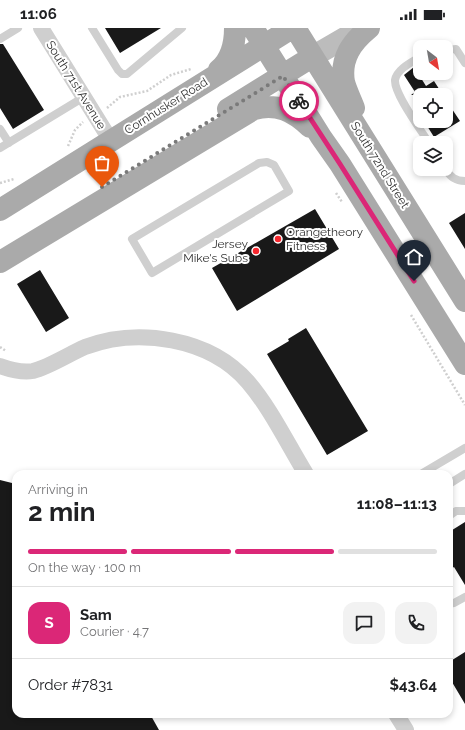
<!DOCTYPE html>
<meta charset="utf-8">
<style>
:root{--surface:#fff;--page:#f2f2f2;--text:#202124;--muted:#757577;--line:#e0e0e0;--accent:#db2777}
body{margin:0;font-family:Raleway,sans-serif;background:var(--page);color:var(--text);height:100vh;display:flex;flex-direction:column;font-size:15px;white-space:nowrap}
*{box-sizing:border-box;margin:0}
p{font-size:13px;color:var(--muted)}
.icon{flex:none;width:22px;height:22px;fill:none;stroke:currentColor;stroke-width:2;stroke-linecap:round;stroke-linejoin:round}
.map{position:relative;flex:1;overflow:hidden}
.drawer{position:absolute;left:12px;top:442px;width:441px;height:248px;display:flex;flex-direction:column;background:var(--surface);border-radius:12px;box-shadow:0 2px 6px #0003}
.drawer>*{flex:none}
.needle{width:26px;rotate:149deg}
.fabs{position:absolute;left:413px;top:12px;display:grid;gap:8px}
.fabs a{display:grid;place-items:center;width:40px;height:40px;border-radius:8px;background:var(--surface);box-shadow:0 2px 6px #0003;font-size:20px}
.pin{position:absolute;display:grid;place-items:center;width:34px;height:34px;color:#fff;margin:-41px -17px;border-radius:50% 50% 50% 0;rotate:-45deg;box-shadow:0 0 4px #0007}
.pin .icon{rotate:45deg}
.courier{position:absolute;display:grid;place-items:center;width:40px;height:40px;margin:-20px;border:3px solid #db2777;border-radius:50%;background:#fff;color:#222;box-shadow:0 1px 5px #0007}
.overview em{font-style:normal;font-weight:700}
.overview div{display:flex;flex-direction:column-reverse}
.overview{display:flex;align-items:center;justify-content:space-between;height:68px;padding:0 16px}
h1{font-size:26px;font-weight:700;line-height:30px}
.bar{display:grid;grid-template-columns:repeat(4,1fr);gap:6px 4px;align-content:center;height:48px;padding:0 16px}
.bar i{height:5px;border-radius:3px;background:var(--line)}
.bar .active{background:var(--accent)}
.bar p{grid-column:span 4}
.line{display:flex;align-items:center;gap:10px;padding:0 16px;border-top:1px solid var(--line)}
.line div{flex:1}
.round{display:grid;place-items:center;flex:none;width:42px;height:42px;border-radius:12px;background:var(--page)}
.status{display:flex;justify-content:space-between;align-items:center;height:28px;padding:0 20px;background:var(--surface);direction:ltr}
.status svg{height:11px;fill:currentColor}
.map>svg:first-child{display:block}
.building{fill:#191919}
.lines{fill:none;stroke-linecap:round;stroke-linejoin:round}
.path{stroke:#cfcfcf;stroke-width:2.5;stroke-dasharray:2 2;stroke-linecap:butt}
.lane{stroke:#cfcfcf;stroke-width:8}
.street{stroke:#cfcfcf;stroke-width:16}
.secondary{stroke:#bcbcbc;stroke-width:22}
.primary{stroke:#aaa;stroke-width:22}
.done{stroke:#7a7a7a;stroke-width:4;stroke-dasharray:0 7.2}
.route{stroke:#db2777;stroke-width:5}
.poi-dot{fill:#f7272e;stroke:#fff;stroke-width:1.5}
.labels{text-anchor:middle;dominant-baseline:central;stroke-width:4;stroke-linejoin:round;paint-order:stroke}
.street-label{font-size:12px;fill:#323232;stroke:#fff}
.poi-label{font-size:12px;fill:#323232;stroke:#fff;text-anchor:start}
</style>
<div class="status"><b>11:06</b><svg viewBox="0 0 49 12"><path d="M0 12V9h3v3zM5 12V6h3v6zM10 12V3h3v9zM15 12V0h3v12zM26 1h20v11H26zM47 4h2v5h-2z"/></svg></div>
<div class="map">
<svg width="465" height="702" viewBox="0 0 465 702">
<rect width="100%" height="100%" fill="#fff"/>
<path class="building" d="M105 0H161L120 25Z
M0 16H3L44 82 13 101 0 80Z
M414 39 426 58 434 53 443 67H411L415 64 404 47Z
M446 72 460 93 434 109 424 93H446Z
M315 181 339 221 237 283 212 240Z
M465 185V221L449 195Z
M40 242 69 290 46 304 17 256Z
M306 300 368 403 327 427 267 326 289 313 288 311Z
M0 452 16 456V686H150L159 702H0Z
M465 494V557L454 539 449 542V504Z
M465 624V676L449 649V634Z"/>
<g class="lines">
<path class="path" d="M107 80 120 69 147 63 171 47 191 41
M68 118 75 102 83 94
M0 155 14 151
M336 165 342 174
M411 287 465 377
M0 319 6 323"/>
<path class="lane" d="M92 0 118 42 122 46H127L182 0
M0 11 18 0
M446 22 456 21 465 35
M420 29C412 34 397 41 395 52 394 66 421 102 429 115
M0 101 9 115
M0 120 84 69
M267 134 274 137 289 163 152 245 132 211 259 135Z
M445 141C451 149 455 153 465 153
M421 446 465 420
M449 456 465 446
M449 488 456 483H465
M454 575 465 569"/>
<path class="street" d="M41 0 111 113
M0 338C11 342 22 345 33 343 49 339 69 326 85 319 138 299 210 310 248 354 271 381 287 415 306 446
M396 686 406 702"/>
<path class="secondary" d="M312 29 362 0"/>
<path class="primary" d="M253 0 321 109 340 136 465 336
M295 0 465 273
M219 42C232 31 235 16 235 0
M354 80C351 72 346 62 344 54 340 30 352 14 369 0
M228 81 312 29
M0 182 292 0
M0 234 254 81C277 75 293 83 310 99"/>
</g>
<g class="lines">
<path class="done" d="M102 159 283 48 299 73"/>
<path class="route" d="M299 73 340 136 414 253"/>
</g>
<g class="poi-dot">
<circle cx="278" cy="211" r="4"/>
<circle cx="256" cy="223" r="4"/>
</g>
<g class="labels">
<g class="street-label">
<text transform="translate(76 57) rotate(58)">South 71st Avenue</text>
<text transform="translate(166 78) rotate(-32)">Cornhusker Road</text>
<text transform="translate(380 137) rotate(58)">South 72nd Street</text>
</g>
<g class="poi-label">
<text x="286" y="204">Orangetheory<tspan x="286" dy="14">Fitness</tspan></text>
<text x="248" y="216" text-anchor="end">Jersey<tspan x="248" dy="14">Mike's Subs</tspan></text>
</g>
</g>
</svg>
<div class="fabs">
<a><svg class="needle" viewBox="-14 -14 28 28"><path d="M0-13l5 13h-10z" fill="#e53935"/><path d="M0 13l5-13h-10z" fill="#757577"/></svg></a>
<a><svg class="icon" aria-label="locate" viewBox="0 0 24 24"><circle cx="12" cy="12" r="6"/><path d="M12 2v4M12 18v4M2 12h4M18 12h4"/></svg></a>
<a><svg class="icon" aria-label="layers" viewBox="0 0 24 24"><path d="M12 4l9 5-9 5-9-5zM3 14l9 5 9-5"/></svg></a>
</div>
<div class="pin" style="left:102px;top:159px;background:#ea580c"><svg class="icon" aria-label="bag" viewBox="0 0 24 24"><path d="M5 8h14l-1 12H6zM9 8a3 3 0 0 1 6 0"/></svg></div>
<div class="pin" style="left:414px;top:253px;background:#1f2937"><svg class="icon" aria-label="home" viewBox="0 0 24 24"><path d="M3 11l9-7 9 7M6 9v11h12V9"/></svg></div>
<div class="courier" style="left:299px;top:73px"><svg class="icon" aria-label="bike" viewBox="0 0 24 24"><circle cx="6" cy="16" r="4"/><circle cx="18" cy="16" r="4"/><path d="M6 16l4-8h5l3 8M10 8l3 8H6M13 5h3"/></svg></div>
<section class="drawer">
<div class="overview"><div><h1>2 min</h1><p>Arriving in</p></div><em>11:08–11:13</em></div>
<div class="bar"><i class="active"></i><i class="active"></i><i class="active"></i><i></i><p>On the way · 100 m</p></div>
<div class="line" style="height:72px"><b class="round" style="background:var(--accent);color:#fff">S</b><div><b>Sam</b><p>Courier · 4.7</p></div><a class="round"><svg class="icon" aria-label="chat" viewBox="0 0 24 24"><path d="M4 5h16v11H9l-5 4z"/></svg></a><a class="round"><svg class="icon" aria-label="phone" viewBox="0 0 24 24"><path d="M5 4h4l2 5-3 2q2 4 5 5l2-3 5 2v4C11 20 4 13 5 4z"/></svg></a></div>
<div class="line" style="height:52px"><div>Order #7831</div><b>$43.64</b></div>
</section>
</div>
